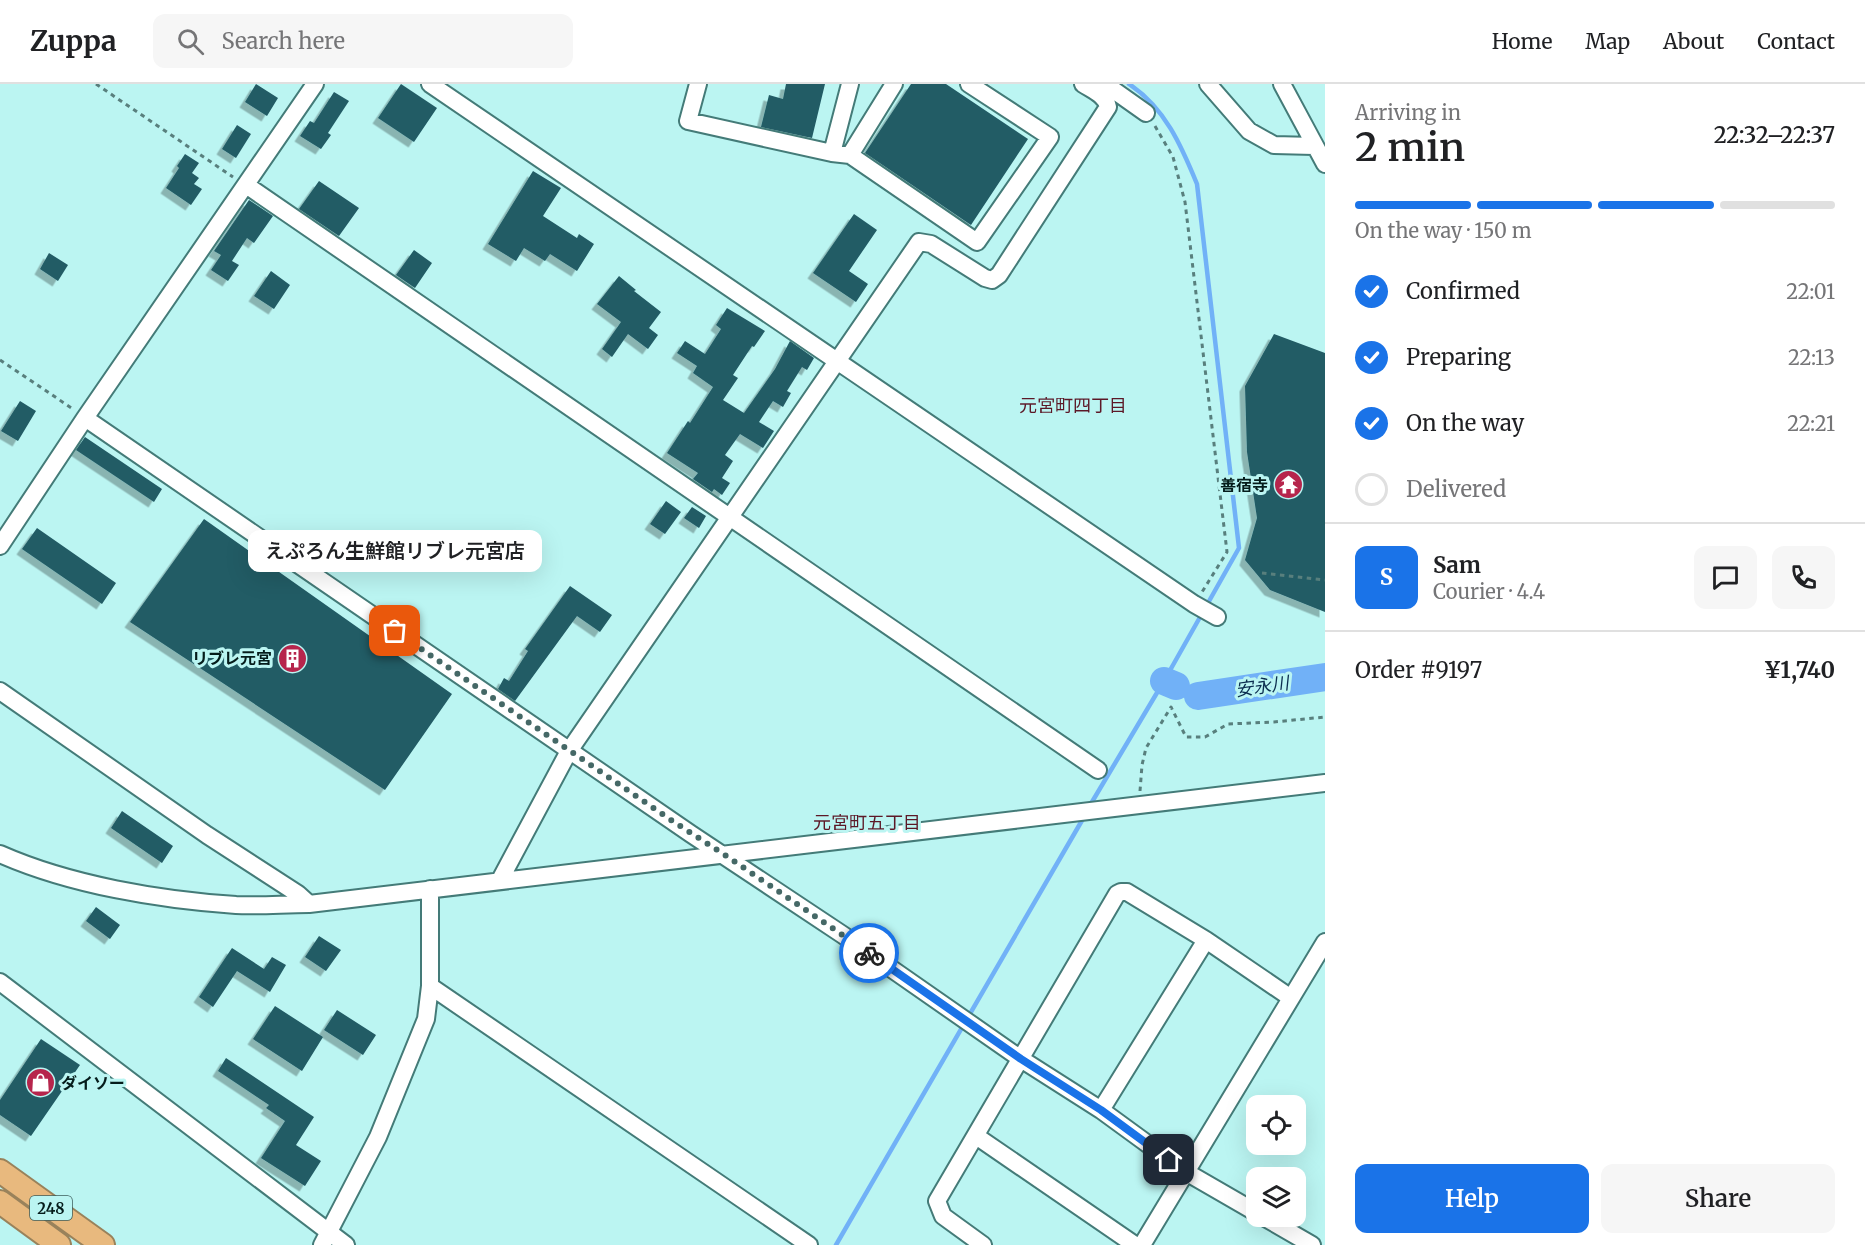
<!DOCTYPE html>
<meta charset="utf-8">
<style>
:root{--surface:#fff;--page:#f6f6f6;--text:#202124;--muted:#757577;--line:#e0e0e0;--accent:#1a73e8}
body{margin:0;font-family:Merriweather,"Noto Sans JP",serif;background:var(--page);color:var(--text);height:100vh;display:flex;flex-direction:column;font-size:22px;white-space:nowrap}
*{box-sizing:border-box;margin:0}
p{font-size:20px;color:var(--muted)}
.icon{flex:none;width:33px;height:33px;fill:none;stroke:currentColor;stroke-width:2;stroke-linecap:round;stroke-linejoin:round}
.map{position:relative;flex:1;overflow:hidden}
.details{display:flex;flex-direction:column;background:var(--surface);width:540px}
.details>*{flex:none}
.buttons{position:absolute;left:1246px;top:1011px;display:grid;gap:12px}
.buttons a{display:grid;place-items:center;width:60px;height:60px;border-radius:12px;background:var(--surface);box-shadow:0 6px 24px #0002;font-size:30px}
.pin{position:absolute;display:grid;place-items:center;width:51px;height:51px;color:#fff;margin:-26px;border-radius:12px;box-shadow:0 3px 9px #0006}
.courier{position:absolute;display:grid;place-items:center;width:60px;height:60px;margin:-30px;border:4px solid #1a73e8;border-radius:50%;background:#fff;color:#222;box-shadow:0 2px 8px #0007}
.bubble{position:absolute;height:42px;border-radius:12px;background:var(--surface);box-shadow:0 6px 24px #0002;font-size:20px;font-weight:600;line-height:42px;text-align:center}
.overview em{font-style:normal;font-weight:600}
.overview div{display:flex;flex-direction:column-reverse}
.overview{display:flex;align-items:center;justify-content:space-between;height:102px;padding:0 30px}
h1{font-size:39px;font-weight:600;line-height:45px}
.bar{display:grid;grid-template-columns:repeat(4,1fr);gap:9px 6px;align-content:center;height:72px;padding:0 30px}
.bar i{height:8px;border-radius:4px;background:var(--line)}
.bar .active{background:var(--accent)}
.bar p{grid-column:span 4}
.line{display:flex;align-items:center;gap:15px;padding:0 30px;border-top:2px solid var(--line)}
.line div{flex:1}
.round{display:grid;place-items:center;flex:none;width:63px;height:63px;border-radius:12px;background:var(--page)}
ol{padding:0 30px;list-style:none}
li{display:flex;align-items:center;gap:18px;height:66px}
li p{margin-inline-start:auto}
li .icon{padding:6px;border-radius:50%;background:var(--accent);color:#fff;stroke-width:4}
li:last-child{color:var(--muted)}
li i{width:33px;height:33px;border:3px solid var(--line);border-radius:50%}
.button{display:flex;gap:12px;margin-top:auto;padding:12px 30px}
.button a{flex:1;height:69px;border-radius:12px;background:var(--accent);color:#fff;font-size:24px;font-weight:600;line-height:69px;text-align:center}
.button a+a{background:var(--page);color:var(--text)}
header{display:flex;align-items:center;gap:36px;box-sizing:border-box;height:84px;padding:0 30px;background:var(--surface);border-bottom:2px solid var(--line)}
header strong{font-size:28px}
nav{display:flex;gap:33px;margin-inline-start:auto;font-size:21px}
.search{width:420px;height:54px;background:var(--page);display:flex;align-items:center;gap:15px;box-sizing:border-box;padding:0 21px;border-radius:12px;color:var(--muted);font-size:22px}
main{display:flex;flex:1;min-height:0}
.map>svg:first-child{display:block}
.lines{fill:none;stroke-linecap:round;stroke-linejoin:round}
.stream{stroke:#71b1f7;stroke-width:4.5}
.river{stroke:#71b1f7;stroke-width:28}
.building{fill:#225b65;filter:url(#shadow)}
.minor-casing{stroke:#447b78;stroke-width:20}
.highway-casing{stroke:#99825b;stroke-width:26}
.path{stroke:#587f7d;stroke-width:3;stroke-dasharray:4.5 4.5;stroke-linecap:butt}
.minor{stroke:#fff;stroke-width:16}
.highway{stroke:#e8b97e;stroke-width:22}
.done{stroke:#456866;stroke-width:6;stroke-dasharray:0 10.8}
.route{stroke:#1a73e8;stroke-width:8}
.labels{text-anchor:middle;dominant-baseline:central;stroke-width:6;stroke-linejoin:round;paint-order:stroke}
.shield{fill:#bbf5f2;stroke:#3c5d5c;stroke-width:1.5}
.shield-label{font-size:15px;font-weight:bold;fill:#051c1b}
.poi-label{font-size:16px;font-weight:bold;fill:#051c1b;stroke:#bbf5f2;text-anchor:end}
.neighbourhood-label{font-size:18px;fill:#5c1827;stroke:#bbf5f2}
.water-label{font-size:18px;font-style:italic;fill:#0b2d4f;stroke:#bbf5f2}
</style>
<header>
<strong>Zuppa</strong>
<div class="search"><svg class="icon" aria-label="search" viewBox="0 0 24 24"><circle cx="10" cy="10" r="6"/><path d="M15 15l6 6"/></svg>Search here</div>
<nav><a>Home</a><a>Map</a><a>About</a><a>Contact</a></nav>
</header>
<main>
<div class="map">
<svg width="1325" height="1161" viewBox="0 0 1325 1161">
<defs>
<filter id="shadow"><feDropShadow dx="-5.5" dy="5.5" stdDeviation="0" flood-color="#0004"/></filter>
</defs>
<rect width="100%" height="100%" fill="#bbf5f2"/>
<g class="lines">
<path class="stream" d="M1089 723 1164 597 1239 464 1197 100C1181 61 1165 24 1129 0
M836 1161 1084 733"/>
<path class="river" d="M1164 597 1176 602
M1198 612 1325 593"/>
</g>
<path class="building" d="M256 0 278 14 267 32 245 18Z
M401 0 437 24 414 58 378 34Z
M786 0H825L812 54 761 43 769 11 783 15Z
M911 0H946L1028 55 971 141 865 69Z
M334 8 349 17 328 49 331 51 321 65 300 52 310 37 314 39Z
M237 41 251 50 236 74 222 65Z
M185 70 199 79 192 89 199 94 194 100 202 105 191 121 166 104 179 84 177 82Z
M533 87 561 104 543 132 577 154 579 150 594 160 577 187 550 170 545 177 524 164 516 177 488 160Z
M319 97 359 124 339 152 299 125Z
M249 116 273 132 254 159 247 154 232 177 239 181 228 197 211 186 221 171 214 167Z
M854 130 877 146 849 187 868 200 856 218 813 189Z
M414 166 432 179 415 204 396 191Z
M49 169 68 181 58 197 40 185Z
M271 187 290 201 274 225 254 212Z
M619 192 636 206 634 207 661 228 649 244 658 251 648 265 628 250 612 273 602 265 621 238 597 220Z
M727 224 765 247 754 263 752 262 733 291 738 294 723 316 744 329 775 285 790 257 814 274 807 286 802 283 787 307 791 309 783 323 773 317 759 338 774 347 763 364 740 350 725 371 733 377 722 394 730 399 722 411 714 405 712 408 693 395 698 389 667 369 688 337 690 339 713 303 693 289 697 282 677 269 685 257 705 270 721 245 716 241Z
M1274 250 1325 269V528L1270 506 1245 476 1257 434 1247 368 1245 302Z
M20 317 36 327 18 357 1 347Z
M85 353 162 405 154 418 76 366Z
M666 417 681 428 665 450 650 440Z
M692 423 706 432 699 444 684 434Z
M204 435 452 610 385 706 130 538Z
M37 444 116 499 102 520 22 465Z
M570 502 612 531 600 548 577 532 515 617 498 605 504 594 509 597 528 567 525 565Z
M122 727 173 762 162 779 111 744Z
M96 823 120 841 110 855 86 837Z
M319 852 341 866 326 887 305 873Z
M232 864 264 885 272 873 286 881 270 908 237 887 213 923 199 913Z
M275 922 323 953 302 987 253 955Z
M337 926 376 951 363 971 324 946Z
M41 955 80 981 31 1052 0 1031V1016Z
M226 974 314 1033 296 1061 321 1077 305 1102 261 1074 285 1037 266 1024 269 1021 218 987Z"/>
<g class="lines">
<defs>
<path id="minor" d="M430 0 1194 520 1217 533
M698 0 688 37 832 69 850 71 977 158 1050 53 969 0
M1105 0 1146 29
M1208 0 1249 47 1274 61 1314 62
M1282 0 1325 80
M832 69 850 0
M850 71 894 0
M246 101 1098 686
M85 334 691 750 843 851 1021 975 1101 1026 1186 1088 1257 1129
M0 462 85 334 315 0
M0 607 207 751 298 810 309 820
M0 770C70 801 160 816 236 821 260 822 285 820 309 820L1325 699
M500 796 569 667 919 158 931 160 985 194 992 196 999 191 1108 23C1106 11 1092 6 1083 0
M0 898 346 1161
M430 902 809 1161
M1101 1026 1206 856
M976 1052 1135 1161
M1262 1132 1312 1161
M322 1161 378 1053 426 935 430 902V805
M983 1161 943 1132 937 1117 1117 810 1121 808H1127L1206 856 1291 914
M1142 1161 1325 858"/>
<path id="highway" d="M0 1087 103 1161
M0 1118 59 1161"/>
</defs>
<use href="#minor" class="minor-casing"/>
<use href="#highway" class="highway-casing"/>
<path class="path" d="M96 0 233 93
M1155 42 1173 73 1185 118 1227 468 1202 508
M0 276 73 325
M1262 489 1325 496
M1140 707 1142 681 1146 664 1171 623 1186 653H1205L1228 640 1274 638 1325 633"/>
<use href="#minor" class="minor"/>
<use href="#highway" class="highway"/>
</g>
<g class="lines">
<path class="done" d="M395 547 674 738 725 771 869 869"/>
<path class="route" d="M869 869 1021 975 1101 1026 1169 1076"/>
</g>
<defs>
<symbol id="temple-disc" viewBox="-11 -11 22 22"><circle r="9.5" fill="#b6254c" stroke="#bbf5f2"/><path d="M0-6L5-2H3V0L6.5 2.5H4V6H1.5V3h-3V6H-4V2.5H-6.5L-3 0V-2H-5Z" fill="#fff"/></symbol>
<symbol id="building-disc" viewBox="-11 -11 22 22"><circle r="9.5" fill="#b6254c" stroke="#bbf5f2"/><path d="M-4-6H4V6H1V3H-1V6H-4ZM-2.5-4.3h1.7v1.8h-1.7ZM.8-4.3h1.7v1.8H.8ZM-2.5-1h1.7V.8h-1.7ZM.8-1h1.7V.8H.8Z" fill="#fff"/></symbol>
<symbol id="shop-disc" viewBox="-11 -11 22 22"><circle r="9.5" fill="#b6254c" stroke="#bbf5f2"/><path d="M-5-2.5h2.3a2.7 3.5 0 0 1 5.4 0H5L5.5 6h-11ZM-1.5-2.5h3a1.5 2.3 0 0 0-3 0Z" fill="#fff"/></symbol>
</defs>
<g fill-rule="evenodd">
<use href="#temple-disc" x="1272" y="384" width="33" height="33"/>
<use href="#building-disc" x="276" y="558" width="33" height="33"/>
<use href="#shop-disc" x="24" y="982" width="33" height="33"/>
</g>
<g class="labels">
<rect class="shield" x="30" y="1112" width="42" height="24" rx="4.5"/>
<g class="shield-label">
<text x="51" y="1124">248</text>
</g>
<g class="poi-label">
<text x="1268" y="401">善宿寺</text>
<text x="272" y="574">リブレ元宮</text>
<text x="61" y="999" text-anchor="start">ダイソー</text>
</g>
<g class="neighbourhood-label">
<text x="1073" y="321">元宮町四丁目</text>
<text x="867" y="738">元宮町五丁目</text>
</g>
<g class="water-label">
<text transform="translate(1262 602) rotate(-8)">安永川</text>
</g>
</g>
</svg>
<div class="buttons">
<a><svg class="icon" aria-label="locate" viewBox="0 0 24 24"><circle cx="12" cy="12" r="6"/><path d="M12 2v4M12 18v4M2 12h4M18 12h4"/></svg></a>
<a><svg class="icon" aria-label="layers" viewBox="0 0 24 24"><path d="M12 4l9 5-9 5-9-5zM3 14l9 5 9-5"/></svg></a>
</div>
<div class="pin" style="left:395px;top:547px;background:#ea580c"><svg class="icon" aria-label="bag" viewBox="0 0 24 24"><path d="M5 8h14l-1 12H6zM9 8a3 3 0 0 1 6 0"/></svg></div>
<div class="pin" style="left:1169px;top:1076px;background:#1f2937"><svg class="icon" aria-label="home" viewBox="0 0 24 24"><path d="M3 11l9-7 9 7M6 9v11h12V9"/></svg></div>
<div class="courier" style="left:869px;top:869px"><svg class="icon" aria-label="bike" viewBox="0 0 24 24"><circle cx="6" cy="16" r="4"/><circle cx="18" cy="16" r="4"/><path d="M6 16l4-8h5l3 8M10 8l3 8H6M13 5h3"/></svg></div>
<div class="bubble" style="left:248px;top:446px;width:294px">えぷろん生鮮館リブレ元宮店</div>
</div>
<section class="details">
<div class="overview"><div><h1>2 min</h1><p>Arriving in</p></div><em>22:32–22:37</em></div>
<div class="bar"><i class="active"></i><i class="active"></i><i class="active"></i><i></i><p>On the way · 150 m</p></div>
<ol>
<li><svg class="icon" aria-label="check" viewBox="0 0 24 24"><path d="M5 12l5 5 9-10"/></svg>Confirmed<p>22:01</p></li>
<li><svg class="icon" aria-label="check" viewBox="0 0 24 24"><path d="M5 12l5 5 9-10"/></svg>Preparing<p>22:13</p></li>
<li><svg class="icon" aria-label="check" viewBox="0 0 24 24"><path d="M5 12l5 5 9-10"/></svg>On the way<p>22:21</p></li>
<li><i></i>Delivered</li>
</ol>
<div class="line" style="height:108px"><b class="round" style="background:var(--accent);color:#fff">S</b><div><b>Sam</b><p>Courier · 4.4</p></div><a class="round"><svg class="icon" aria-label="chat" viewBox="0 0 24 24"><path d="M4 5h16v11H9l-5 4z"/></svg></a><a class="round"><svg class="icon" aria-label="phone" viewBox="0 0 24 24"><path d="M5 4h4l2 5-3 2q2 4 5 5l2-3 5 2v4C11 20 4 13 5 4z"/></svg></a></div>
<div class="line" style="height:78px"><div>Order #9197</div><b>¥1,740</b></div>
<div class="button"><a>Help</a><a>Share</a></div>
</section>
</main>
